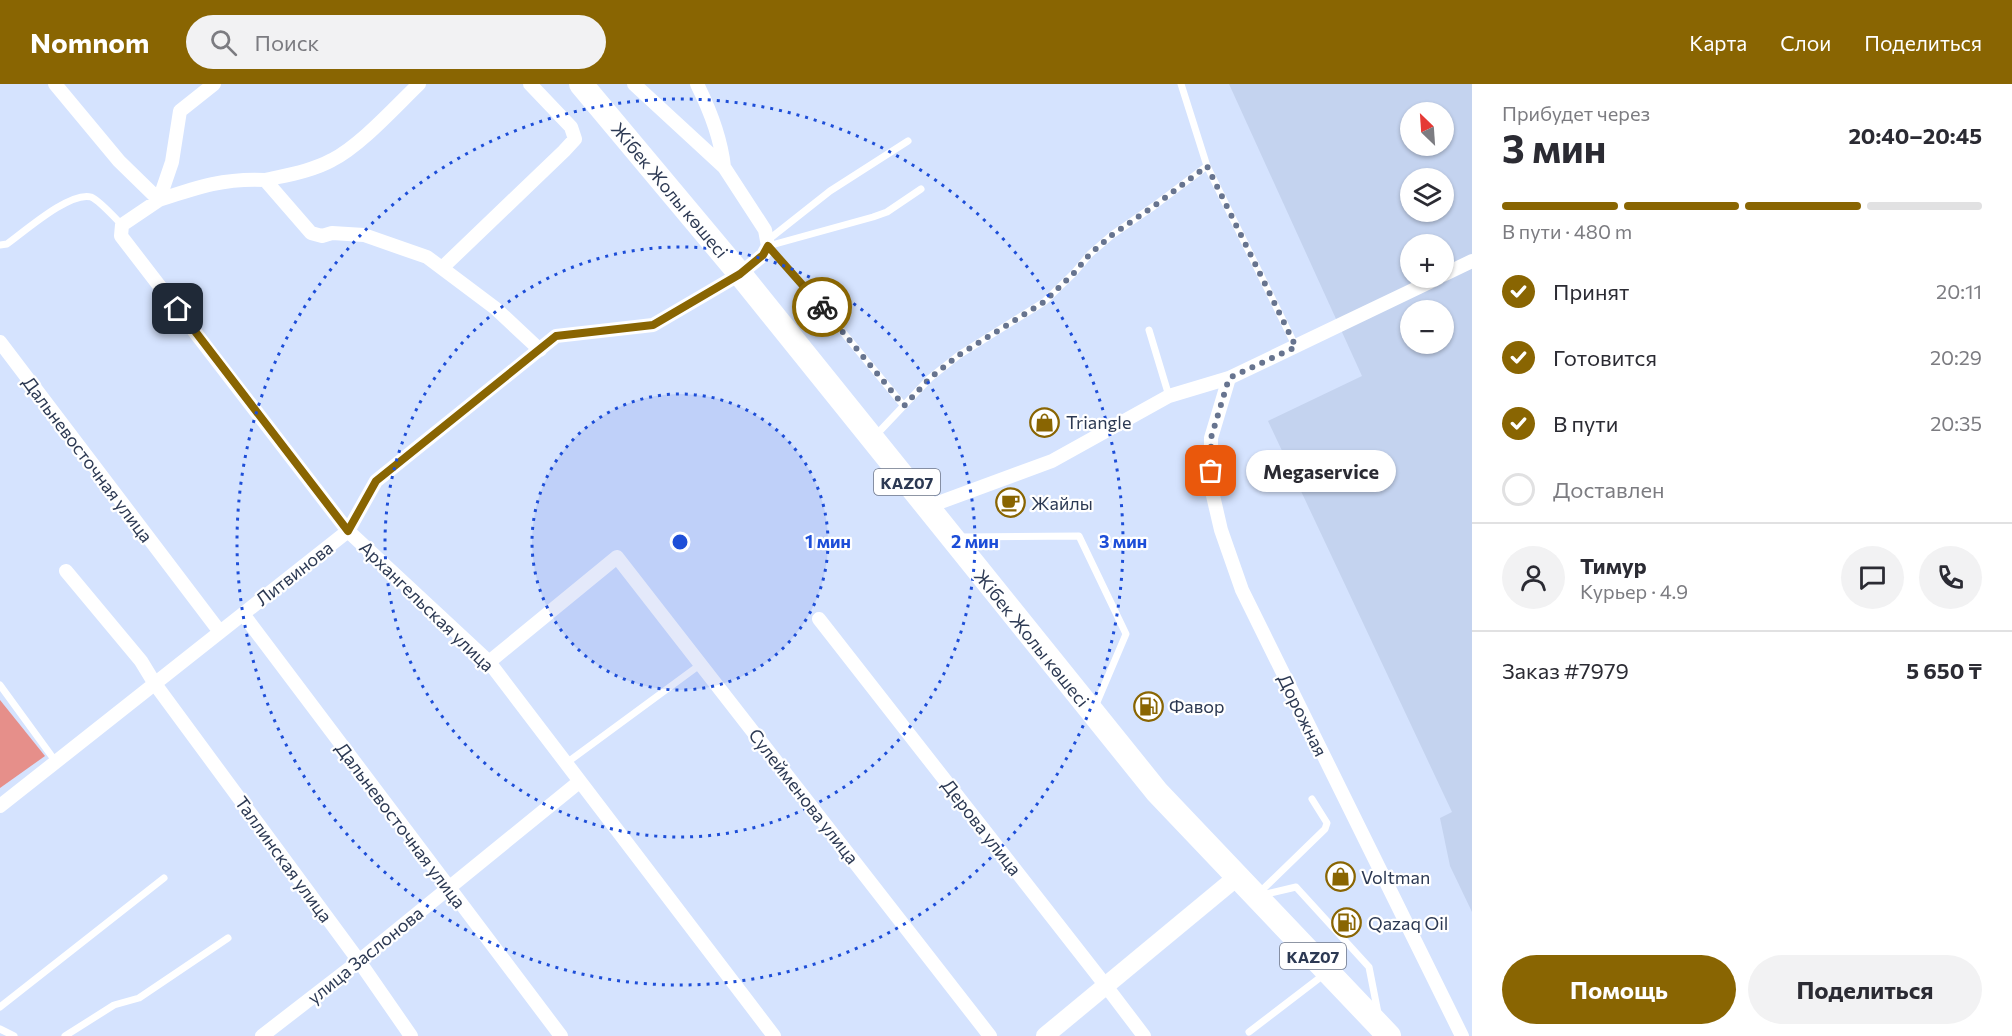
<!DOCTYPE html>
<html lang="ru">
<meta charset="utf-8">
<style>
:root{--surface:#fff;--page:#f2f2f3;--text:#2b2b33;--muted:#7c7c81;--line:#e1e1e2;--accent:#896502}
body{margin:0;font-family:Commissioner,sans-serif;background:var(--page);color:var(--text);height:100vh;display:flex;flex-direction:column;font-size:22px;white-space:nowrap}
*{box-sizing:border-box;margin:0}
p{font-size:20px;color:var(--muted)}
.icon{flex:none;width:33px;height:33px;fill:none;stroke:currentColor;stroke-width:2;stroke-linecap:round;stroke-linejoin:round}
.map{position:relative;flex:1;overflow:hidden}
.side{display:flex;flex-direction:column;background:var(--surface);width:540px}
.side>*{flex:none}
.needle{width:39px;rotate:335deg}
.controls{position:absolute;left:1400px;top:18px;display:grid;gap:12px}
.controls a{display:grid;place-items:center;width:54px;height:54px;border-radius:50%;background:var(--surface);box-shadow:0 2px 4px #0004;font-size:30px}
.pin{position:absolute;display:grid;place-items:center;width:51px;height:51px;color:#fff;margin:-26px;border-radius:12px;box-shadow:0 3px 9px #0006}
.courier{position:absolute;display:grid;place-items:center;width:60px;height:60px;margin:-30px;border:4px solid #896502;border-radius:50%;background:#fff;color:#222;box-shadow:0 2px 8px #0007}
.bubble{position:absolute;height:42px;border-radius:21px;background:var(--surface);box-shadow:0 2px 4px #0004;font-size:20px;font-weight:700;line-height:42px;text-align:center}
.head em{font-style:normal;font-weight:700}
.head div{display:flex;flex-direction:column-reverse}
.head{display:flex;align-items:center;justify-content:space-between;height:102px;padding:0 30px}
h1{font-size:39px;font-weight:700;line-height:45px}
.bar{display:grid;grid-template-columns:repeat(4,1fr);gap:9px 6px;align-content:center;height:72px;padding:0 30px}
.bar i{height:8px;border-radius:4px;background:var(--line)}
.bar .current{background:var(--accent)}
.bar p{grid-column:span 4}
.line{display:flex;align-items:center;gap:15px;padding:0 30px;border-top:2px solid var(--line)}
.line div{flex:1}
.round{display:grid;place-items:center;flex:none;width:63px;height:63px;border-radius:32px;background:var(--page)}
ol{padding:0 30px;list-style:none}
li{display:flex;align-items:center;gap:18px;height:66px}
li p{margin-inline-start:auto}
li .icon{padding:6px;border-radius:50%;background:var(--accent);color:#fff;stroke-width:4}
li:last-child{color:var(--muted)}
li i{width:33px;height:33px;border:3px solid var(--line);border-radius:50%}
.cta{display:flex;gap:12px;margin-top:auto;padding:12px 30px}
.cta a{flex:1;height:69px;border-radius:36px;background:var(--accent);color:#fff;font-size:24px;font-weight:700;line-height:69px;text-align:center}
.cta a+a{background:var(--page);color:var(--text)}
header{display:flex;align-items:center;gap:36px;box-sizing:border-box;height:84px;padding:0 30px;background:var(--accent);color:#fff}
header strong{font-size:28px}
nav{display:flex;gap:33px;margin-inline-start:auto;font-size:21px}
.search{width:420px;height:54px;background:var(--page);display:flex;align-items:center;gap:15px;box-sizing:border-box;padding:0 21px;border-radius:33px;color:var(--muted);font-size:22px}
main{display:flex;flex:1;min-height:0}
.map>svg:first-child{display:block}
.built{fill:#c4d3ef;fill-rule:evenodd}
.forest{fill:#e68f8a}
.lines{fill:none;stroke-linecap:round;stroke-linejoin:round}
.lane{stroke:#fff;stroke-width:7}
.street{stroke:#fff;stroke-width:14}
.secondary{stroke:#fff;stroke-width:18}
.highway{stroke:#fff;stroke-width:24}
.done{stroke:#67748f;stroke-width:6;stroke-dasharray:0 10.8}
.route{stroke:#896502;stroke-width:8}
.ring{fill:none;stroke:#1d4ed8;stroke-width:3;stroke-dasharray:3 6}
.labels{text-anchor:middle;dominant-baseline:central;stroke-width:4.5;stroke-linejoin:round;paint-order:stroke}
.shield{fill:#fff;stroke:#6b7487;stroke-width:1.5}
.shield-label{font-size:16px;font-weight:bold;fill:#2c3953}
.street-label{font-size:18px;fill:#2c3953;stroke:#fff}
.poi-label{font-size:18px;fill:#2c3953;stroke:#fff;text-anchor:start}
.centre{fill:#1d4ed8;stroke:#fff;stroke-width:3}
.ring-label{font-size:18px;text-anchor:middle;font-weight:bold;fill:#1d4ed8;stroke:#fff;stroke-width:4.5;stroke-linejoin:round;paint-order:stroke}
</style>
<header>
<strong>Nomnom</strong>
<div class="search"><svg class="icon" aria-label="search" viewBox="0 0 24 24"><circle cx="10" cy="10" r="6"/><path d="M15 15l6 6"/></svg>Поиск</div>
<nav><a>Карта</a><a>Слои</a><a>Поделиться</a></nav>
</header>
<main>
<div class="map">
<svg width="1472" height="952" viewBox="0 0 1472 952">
<rect width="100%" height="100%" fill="#d5e3fe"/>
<path class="built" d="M1229 0H1472V828L1450 782 1440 734 1452 728 1268 337 1362 292ZM1410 28H1443V62H1410ZM1410 94H1443V128H1410ZM1410 160H1443V194H1410ZM1410 226H1443V260H1410Z"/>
<path class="forest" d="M0 616 45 672 0 704Z"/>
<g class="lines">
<path class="lane" d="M1181 0 1207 82 1296 263
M768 156 830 107 908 57
M0 161 7 160C24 148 70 107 91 113 99 116 115 134 122 141
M1149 246 1169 312
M904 322 808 206 768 162 873 133 887 128 921 105
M876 351 930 294 959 271 1044 218 1074 189 1090 170 1112 151 1154 122 1207 82
M960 453 1079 452 1126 550 1095 623
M0 601 56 678
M565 680 701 580
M1260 808 1325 745 1327 739 1312 715
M1262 811 1296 803 1369 883 1378 929
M0 923 164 794
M0 945 14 952
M1249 948 1326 889
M65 952 114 921 139 914 228 854"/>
<path class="street" d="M55 0 119 77 159 116C198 103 224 94 265 96L311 149 322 152 332 149 364 151 427 173 495 224 540 266
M214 0 180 27 172 78 159 116 122 141 121 152 348 447 489 578 774 952
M697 0C710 26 721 55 724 83
M265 96C287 91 312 87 332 76 360 62 395 23 419 0
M442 184 564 67 575 55 571 43 530 0
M1443 191 1472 177
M0 258 220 548
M1229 294 1211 354V403L1221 446 1242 506 1462 952
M927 423 1052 377 1169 312 1229 294 1438 194
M66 487 141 577 155 600 359 877 411 952
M243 530 561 952
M819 535 1106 902 1144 952
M489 578 617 473 990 952
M0 722 348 447 376 397 556 252 653 241 740 190 763 171 768 162 765 146 724 83 634 0
M262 952 359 877 579 698"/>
<path class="secondary" d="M1045 952 1237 793"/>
<path class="highway" d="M581 0 740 190 1157 708 1389 952"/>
</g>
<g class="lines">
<path class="done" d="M822 223 904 322 930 294 959 271 1044 218 1074 189 1090 170 1112 151 1154 122 1207 82 1296 263 1229 294 1211 354V387"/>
<path class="route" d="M178 225 348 447 376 397 556 252 653 241 740 190 763 171 768 162 822 223"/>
</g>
<circle cx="680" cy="458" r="148" fill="#1d4ed8" fill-opacity=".12"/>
<g class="ring">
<circle cx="680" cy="458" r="148"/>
<circle cx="680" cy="458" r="295"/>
<circle cx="680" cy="458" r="443"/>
</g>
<defs>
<symbol id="shop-ring" viewBox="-11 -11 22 22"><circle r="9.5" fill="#fff" stroke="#896502" stroke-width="1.5"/><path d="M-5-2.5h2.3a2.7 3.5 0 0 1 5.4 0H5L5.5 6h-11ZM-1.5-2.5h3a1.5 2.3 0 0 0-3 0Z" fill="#896502"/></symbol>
<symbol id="cafe-ring" viewBox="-11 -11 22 22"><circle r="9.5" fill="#fff" stroke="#896502" stroke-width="1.5"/><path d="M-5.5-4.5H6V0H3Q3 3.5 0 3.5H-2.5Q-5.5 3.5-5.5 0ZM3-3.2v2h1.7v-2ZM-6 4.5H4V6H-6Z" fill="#896502"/></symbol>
<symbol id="fuel-ring" viewBox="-11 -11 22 22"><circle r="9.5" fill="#fff" stroke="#896502" stroke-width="1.5"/><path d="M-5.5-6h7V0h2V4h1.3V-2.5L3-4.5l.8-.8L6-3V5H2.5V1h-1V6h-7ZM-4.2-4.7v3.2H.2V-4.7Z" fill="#896502"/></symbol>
</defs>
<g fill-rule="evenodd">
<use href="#shop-ring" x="1028" y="322" width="33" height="33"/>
<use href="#cafe-ring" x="994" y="402" width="33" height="33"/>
<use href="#fuel-ring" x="1132" y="606" width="33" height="33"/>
<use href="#shop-ring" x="1324" y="776" width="33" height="33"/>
<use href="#fuel-ring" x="1330" y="822" width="33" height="33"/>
</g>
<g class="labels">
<g class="shield">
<rect x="874" y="385" width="66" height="26" rx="4.5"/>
<rect x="1280" y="859" width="66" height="26" rx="4.5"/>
</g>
<g class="shield-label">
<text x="907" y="398">KAZ07</text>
<text x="1313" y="872">KAZ07</text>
</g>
<g class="street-label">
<text transform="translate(670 106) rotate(50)">Жібек Жолы көшесі</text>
<text transform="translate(88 375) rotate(53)">Дальневосточная улица</text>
<text transform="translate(294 489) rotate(-38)">Литвинова</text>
<text transform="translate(427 522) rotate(44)">Архангельская улица</text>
<text transform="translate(1032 554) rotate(51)">Жібек Жолы көшесі</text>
<text transform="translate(1303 631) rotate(64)">Дорожная</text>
<text transform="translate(804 712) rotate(52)">Сулейменова улица</text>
<text transform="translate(401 741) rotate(53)">Дальневосточная улица</text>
<text transform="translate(982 743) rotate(52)">Дерова улица</text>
<text transform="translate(284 775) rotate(54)">Таллинская улица</text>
<text transform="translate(365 871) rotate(-39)">улица Заслонова</text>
</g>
<g class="poi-label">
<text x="1066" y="338">Triangle</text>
<text x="1031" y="419">Жайлы</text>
<text x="1169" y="622">Фавор</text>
<text x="1361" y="793">Voltman</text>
<text x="1368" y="839">Qazaq Oil</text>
</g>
</g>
<circle cx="680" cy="458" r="9" class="centre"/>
<g class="ring-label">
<text x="828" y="464">1 мин</text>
<text x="975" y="464">2 мин</text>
<text x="1123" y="464">3 мин</text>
</g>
</svg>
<div class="controls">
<a><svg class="needle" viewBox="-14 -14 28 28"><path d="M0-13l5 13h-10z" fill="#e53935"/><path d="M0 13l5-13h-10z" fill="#7c7c81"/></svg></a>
<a><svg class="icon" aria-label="layers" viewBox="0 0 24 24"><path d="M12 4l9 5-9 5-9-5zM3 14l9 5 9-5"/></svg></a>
<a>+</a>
<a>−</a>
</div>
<div class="pin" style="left:1211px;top:387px;background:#ea580c"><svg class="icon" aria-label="bag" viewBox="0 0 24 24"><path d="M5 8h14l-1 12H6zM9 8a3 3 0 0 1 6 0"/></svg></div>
<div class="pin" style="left:178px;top:225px;background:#1f2937"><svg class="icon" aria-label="home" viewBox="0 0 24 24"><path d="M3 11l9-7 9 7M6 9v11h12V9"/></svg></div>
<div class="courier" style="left:822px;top:223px"><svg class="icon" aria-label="bike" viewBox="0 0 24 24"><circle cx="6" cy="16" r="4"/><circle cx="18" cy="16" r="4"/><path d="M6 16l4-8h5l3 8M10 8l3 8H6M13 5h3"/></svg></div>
<div class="bubble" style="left:1246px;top:366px;width:150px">Megaservice</div>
</div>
<section class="side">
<div class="head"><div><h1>3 мин</h1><p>Прибудет через</p></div><em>20:40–20:45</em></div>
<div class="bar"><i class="current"></i><i class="current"></i><i class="current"></i><i></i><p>В пути · 480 m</p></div>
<ol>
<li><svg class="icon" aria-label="check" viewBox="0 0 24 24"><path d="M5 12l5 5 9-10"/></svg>Принят<p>20:11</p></li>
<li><svg class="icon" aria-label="check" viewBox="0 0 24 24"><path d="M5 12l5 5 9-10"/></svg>Готовится<p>20:29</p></li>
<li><svg class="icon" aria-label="check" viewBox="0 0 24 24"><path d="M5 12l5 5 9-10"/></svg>В пути<p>20:35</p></li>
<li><i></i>Доставлен</li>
</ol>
<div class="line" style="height:108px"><a class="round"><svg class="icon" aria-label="person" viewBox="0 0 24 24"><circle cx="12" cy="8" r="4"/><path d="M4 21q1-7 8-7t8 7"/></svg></a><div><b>Тимур</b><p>Курьер · 4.9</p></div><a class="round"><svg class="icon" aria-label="chat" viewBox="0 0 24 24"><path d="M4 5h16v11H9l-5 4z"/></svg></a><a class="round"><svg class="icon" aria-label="phone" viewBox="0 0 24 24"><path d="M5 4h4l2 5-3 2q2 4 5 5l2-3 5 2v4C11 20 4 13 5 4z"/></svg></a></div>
<div class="line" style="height:78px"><div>Заказ #7979</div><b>5 650 ₸</b></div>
<div class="cta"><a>Помощь</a><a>Поделиться</a></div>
</section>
</main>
